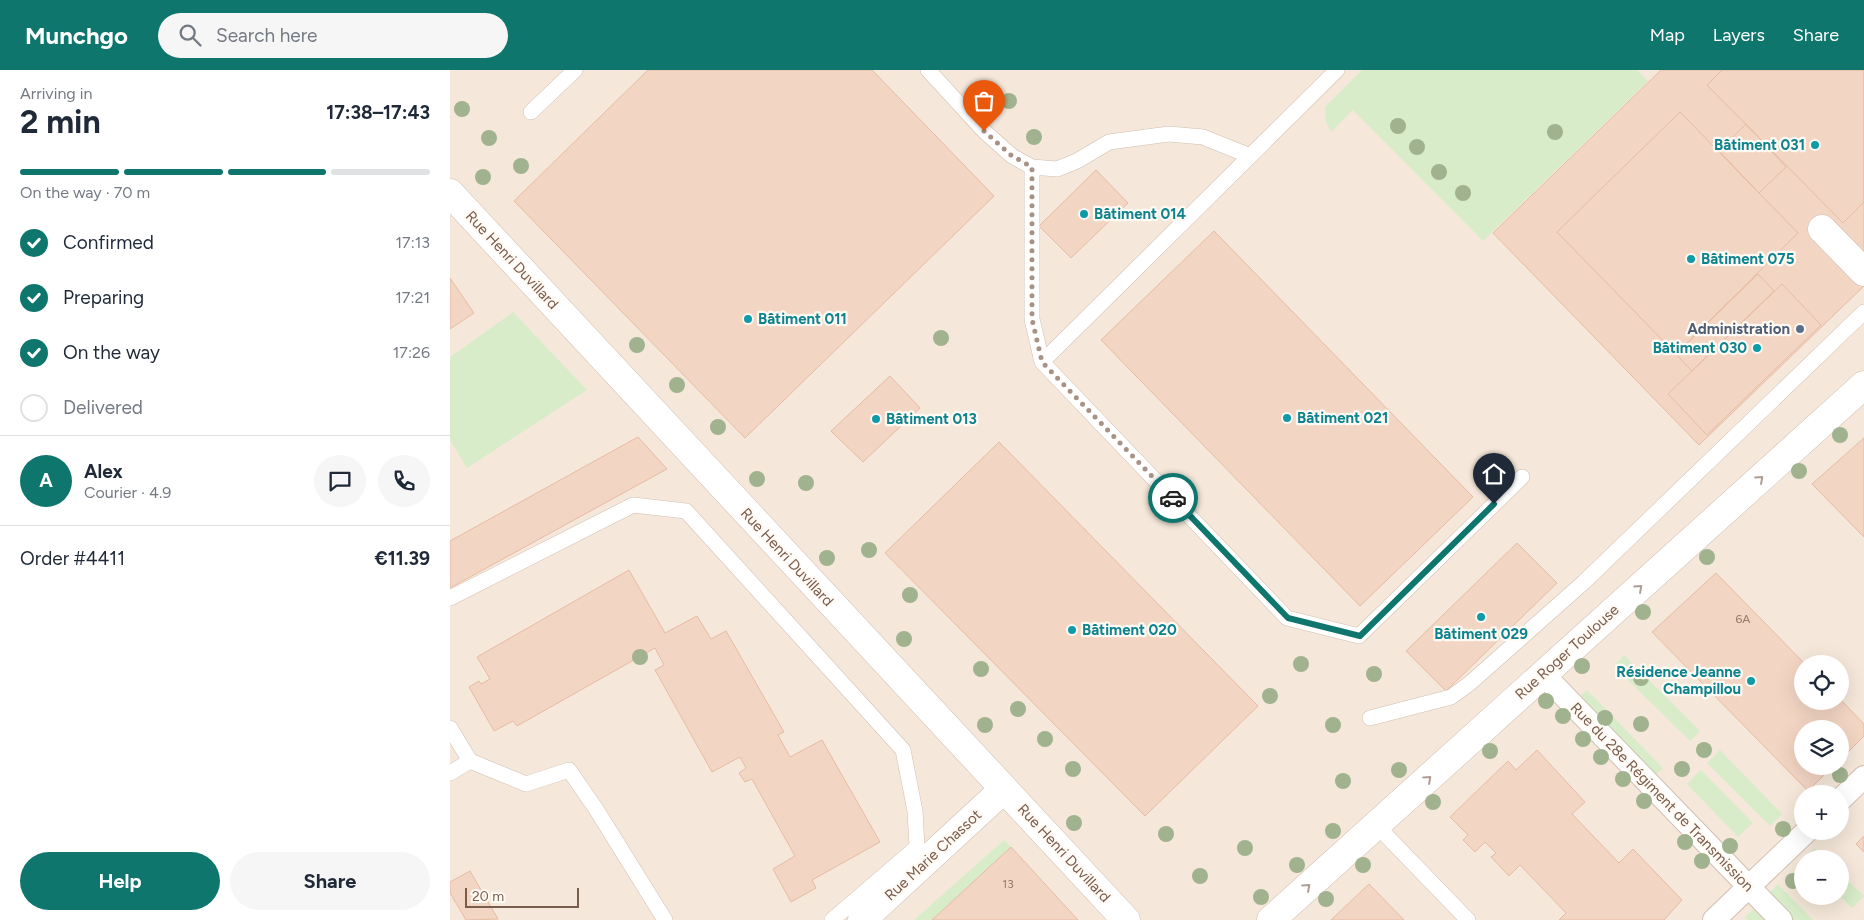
<!DOCTYPE html>
<meta charset="utf-8">
<style>
:root{--surface:#fff;--page:#f6f6f7;--text:#1f2937;--muted:#747a83;--line:#e0e1e3;--accent:#0f766e}
body{margin:0;font-family:Figtree,sans-serif;background:var(--page);color:var(--text);height:100vh;display:flex;flex-direction:column;font-size:19px;white-space:nowrap}
*{box-sizing:border-box;margin:0}
p{font-size:16px;color:var(--muted)}
.icon{flex:none;width:28px;height:28px;fill:none;stroke:currentColor;stroke-width:2;stroke-linecap:round;stroke-linejoin:round}
.map{position:relative;flex:1;overflow:hidden}
.drawer{display:flex;flex-direction:column;background:var(--surface);width:450px}
.drawer>*{flex:none}
.fabs{position:absolute;left:1344px;top:585px;display:grid;gap:10px}
.fabs a{display:grid;place-items:center;width:55px;height:55px;border-radius:50%;background:var(--surface);box-shadow:0 5px 20px #0002;font-size:25px}
.scale{position:absolute;left:15px;bottom:12px;width:114px;box-sizing:border-box;padding-left:5px;border:2px solid #7a5c4d;border-top:0;font-size:14px;line-height:18px;white-space:nowrap;color:#7a5c4d;-webkit-text-stroke:4px #fffaf3;paint-order:stroke}
.pin{position:absolute;display:grid;place-items:center;width:42px;height:42px;color:#fff;margin:-51px -21px;border-radius:50% 50% 50% 0;rotate:-45deg;box-shadow:0 0 5px #0007}
.pin .icon{rotate:45deg}
.courier{position:absolute;display:grid;place-items:center;width:50px;height:50px;margin:-25px;border:4px solid #0f766e;border-radius:50%;background:#fff;color:#222;box-shadow:0 1px 6px #0007}
.headline em{font-style:normal;font-weight:700}
.headline div{display:flex;flex-direction:column-reverse}
.headline{display:flex;align-items:center;justify-content:space-between;height:85px;padding:0 20px}
h1{font-size:32px;font-weight:700;line-height:38px}
.bar{display:grid;grid-template-columns:repeat(4,1fr);gap:8px 5px;align-content:center;height:60px;padding:0 20px}
.bar i{height:6px;border-radius:4px;background:var(--line)}
.bar .selected{background:var(--accent)}
.bar p{grid-column:span 4}
.line{display:flex;align-items:center;gap:12px;padding:0 20px;border-top:1px solid var(--line)}
.line div{flex:1}
.round{display:grid;place-items:center;flex:none;width:52px;height:52px;border-radius:26px;background:var(--page)}
ol{padding:0 20px;list-style:none}
li{display:flex;align-items:center;gap:15px;height:55px}
li p{margin-inline-start:auto}
li .icon{padding:5px;border-radius:50%;background:var(--accent);color:#fff;stroke-width:4}
li:last-child{color:var(--muted)}
li i{width:28px;height:28px;border:2px solid var(--line);border-radius:50%}
.primary-button{display:flex;gap:10px;margin-top:auto;padding:10px 20px}
.primary-button a{flex:1;height:58px;border-radius:30px;background:var(--accent);color:#fff;font-size:20px;font-weight:700;line-height:58px;text-align:center}
.primary-button a+a{background:var(--page);color:var(--text)}
header{display:flex;align-items:center;gap:30px;box-sizing:border-box;height:70px;padding:0 25px;background:var(--accent);color:#fff}
header strong{font-size:24px}
nav{display:flex;gap:28px;margin-inline-start:auto;font-size:18px}
.search{width:350px;height:45px;background:var(--page);display:flex;align-items:center;gap:12px;box-sizing:border-box;padding:0 18px;border-radius:28px;color:var(--muted);font-size:19px}
main{display:flex;flex:1;min-height:0}
.map>svg:first-child{display:block}
.residential{fill:#f5e8da;fill-rule:evenodd}
.green{fill:#d8ecc9}
.building{fill:#f3d5c3;stroke:#e6bba3}
.lines{fill:none;stroke-linecap:round;stroke-linejoin:round}
.service-casing{stroke:#d1beb0;stroke-width:16}
.pedestrian-casing{stroke:#d1beb0;stroke-width:24}
.minor-casing{stroke:#d1beb0;stroke-width:29}
.service{stroke:#fff;stroke-width:15}
.pedestrian{stroke:#fff;stroke-width:22}
.minor{stroke:#fff;stroke-width:28}
.tree{fill:#a0b28e}
.oneway{stroke:#af9d94}
.done{stroke:#a89285;stroke-width:5;stroke-dasharray:0 9}
.route{stroke:#0f766e;stroke-width:6}
.culture-dot{fill:#0f9aa8;stroke:#fffaf3;stroke-width:2}
.service-dot{fill:#5c6f8a;stroke:#fffaf3;stroke-width:2}
.labels{text-anchor:middle;dominant-baseline:central;stroke-width:4.5;stroke-linejoin:round;paint-order:stroke}
.number-label{font-size:12px;fill:#987a6a}
.culture-label{font-size:15px;font-weight:bold;fill:#0d838f;stroke:#fffaf3;text-anchor:start}
.street-label{font-size:15px;fill:#7a5c4d;stroke:#fffaf3}
.service-label{font-size:15px;font-weight:bold;fill:#4e5e75;stroke:#fffaf3;text-anchor:end}
</style>
<header>
<strong>Munchgo</strong>
<div class="search"><svg class="icon" aria-label="search" viewBox="0 0 24 24"><circle cx="10" cy="10" r="6"/><path d="M15 15l6 6"/></svg>Search here</div>
<nav><a>Map</a><a>Layers</a><a>Share</a></nav>
</header>
<main>
<section class="drawer">
<div class="headline"><div><h1>2 min</h1><p>Arriving in</p></div><em>17:38–17:43</em></div>
<div class="bar"><i class="selected"></i><i class="selected"></i><i class="selected"></i><i></i><p>On the way · 70 m</p></div>
<ol>
<li><svg class="icon" aria-label="check" viewBox="0 0 24 24"><path d="M5 12l5 5 9-10"/></svg>Confirmed<p>17:13</p></li>
<li><svg class="icon" aria-label="check" viewBox="0 0 24 24"><path d="M5 12l5 5 9-10"/></svg>Preparing<p>17:21</p></li>
<li><svg class="icon" aria-label="check" viewBox="0 0 24 24"><path d="M5 12l5 5 9-10"/></svg>On the way<p>17:26</p></li>
<li><i></i>Delivered</li>
</ol>
<div class="line" style="height:90px"><b class="round" style="background:var(--accent);color:#fff">A</b><div><b>Alex</b><p>Courier · 4.9</p></div><a class="round"><svg class="icon" aria-label="chat" viewBox="0 0 24 24"><path d="M4 5h16v11H9l-5 4z"/></svg></a><a class="round"><svg class="icon" aria-label="phone" viewBox="0 0 24 24"><path d="M5 4h4l2 5-3 2q2 4 5 5l2-3 5 2v4C11 20 4 13 5 4z"/></svg></a></div>
<div class="line" style="height:65px"><div>Order #4411</div><b>€11.39</b></div>
<div class="primary-button"><a>Help</a><a>Share</a></div>
</section>
<div class="map">
<svg width="1414" height="850" viewBox="0 0 1414 850">
<rect width="100%" height="100%" fill="#fdf6ec"/>
<path class="residential" d="M0 0H1414V850H0ZM1352 594H1390V631H1352ZM1352 659H1390V696H1352ZM1352 724H1390V761H1352ZM1352 789H1390V826H1352Z"/>
<path class="green" d="M912 0H1187L1198 11 1033 171 903 40 881 62 876 52 875 37Z
M63 242 137 320 17 398 0 370V287Z
M1174 585 1250 661 1240 671 1164 596Z
M1137 620 1213 698 1202 708 1126 630Z
M1270 680 1332 744 1320 756 1257 693Z
M1251 700 1303 753 1288 767 1237 714Z
M554 770 561 777 482 850H464Z
M1364 778 1375 789H1353Z
M1390 803 1414 826 1402 838 1390 826Z
M1328 814 1363 850H1340L1316 826Z
M1307 836 1321 850H1297L1295 847Z"/>
<path class="building" d="M198 0H422L544 126 295 368 64 131Z
M1211 0H1414V216L1249 375 1043 163Z
M1272 0H1414V132L1393 153 1257 15Z
M1230 42 1348 163 1226 284 1107 162Z
M1296 54 1336 97 1309 123 1269 81Z
M646 100 678 133 621 188 589 156Z
M764 161 1023 427 910 536 651 270Z
M1308 204 1324 221 1242 301 1226 284Z
M0 208 24 243 0 259Z
M1332 214 1371 255 1257 365 1218 324Z
M440 306 470 338 413 392 381 361Z
M188 367 217 399 0 518V471Z
M1414 368V467L1362 414Z
M549 372 808 636 695 746 435 483Z
M1067 473 1107 513 996 621 956 581Z
M179 500 215 563 247 546 261 569 276 561 334 662 328 665 340 687 372 670 430 772 362 810 366 818 341 832 323 799 345 786 302 709 295 712 289 703 296 698 290 687 262 702 205 600 214 595 205 578 67 656 63 651 44 661 19 617 29 611 31 614 40 609 27 587Z
M1266 503 1355 594H1352V631H1390V629L1414 654V666L1390 690V659H1352V696H1383L1358 721 1202 562Z
M1087 680 1135 732 1122 744 1169 793 1183 779 1232 830 1214 850H1109L1116 843 1070 795 1059 806 1041 787 1046 783 1035 772 1025 782 1013 770 1018 765 1000 747 1058 691 1066 700Z
M1414 766V782L1406 774Z
M561 777 628 850H482Z
M20 801 48 849 16 850 0 823V812Z
M919 814 954 850H881Z"/>
<g class="lines">
<defs>
<path id="service" d="M478 0 534 61 562 86 582 97 607 99 627 91 659 72 719 64 753 67 800 86
M81 42 125 0
M582 97V249L592 292 837 548 909 566 1072 407
M592 292 887 0
M0 528 183 435 236 441 453 680 465 741 467 777 382 850
M920 648 1001 627 1019 614 1134 512 1414 242
M0 658 20 691
M0 703 20 691 76 714 119 700 146 739 215 850
M926 755 1018 850"/>
<path id="pedestrian" d="M1093 604 1331 850
M1390 730 1414 707
M1264 850 1357 761"/>
<path id="minor" d="M0 123 676 850
M1372 159 1414 202
M412 850 554 719
M821 850 1414 315"/>
</defs>
<use href="#service" class="service-casing"/>
<use href="#pedestrian" class="pedestrian-casing"/>
<use href="#minor" class="minor-casing"/>
<use href="#service" class="service"/>
<use href="#pedestrian" class="pedestrian"/>
<use href="#minor" class="minor"/>
</g>
<g class="tree">
<circle cx="559" cy="31" r="8"/>
<circle cx="12" cy="39" r="8"/>
<circle cx="948" cy="56" r="8"/>
<circle cx="1105" cy="62" r="8"/>
<circle cx="584" cy="67" r="8"/>
<circle cx="39" cy="68" r="8"/>
<circle cx="967" cy="77" r="8"/>
<circle cx="71" cy="96" r="8"/>
<circle cx="989" cy="102" r="8"/>
<circle cx="33" cy="107" r="8"/>
<circle cx="1013" cy="123" r="8"/>
<circle cx="491" cy="268" r="8"/>
<circle cx="187" cy="275" r="8"/>
<circle cx="227" cy="315" r="8"/>
<circle cx="268" cy="357" r="8"/>
<circle cx="1390" cy="365" r="8"/>
<circle cx="1349" cy="401" r="8"/>
<circle cx="307" cy="409" r="8"/>
<circle cx="356" cy="413" r="8"/>
<circle cx="419" cy="480" r="8"/>
<circle cx="1257" cy="487" r="8"/>
<circle cx="377" cy="488" r="8"/>
<circle cx="460" cy="525" r="8"/>
<circle cx="1193" cy="542" r="8"/>
<circle cx="454" cy="569" r="8"/>
<circle cx="190" cy="587" r="8"/>
<circle cx="851" cy="594" r="8"/>
<circle cx="1132" cy="596" r="8"/>
<circle cx="531" cy="599" r="8"/>
<circle cx="924" cy="604" r="8"/>
<circle cx="1191" cy="608" r="8"/>
<circle cx="820" cy="626" r="8"/>
<circle cx="1096" cy="631" r="8"/>
<circle cx="568" cy="639" r="8"/>
<circle cx="1113" cy="646" r="8"/>
<circle cx="1155" cy="648" r="8"/>
<circle cx="1191" cy="654" r="8"/>
<circle cx="535" cy="655" r="8"/>
<circle cx="883" cy="655" r="8"/>
<circle cx="595" cy="669" r="8"/>
<circle cx="1133" cy="669" r="8"/>
<circle cx="1254" cy="680" r="8"/>
<circle cx="1040" cy="681" r="8"/>
<circle cx="1151" cy="687" r="8"/>
<circle cx="623" cy="699" r="8"/>
<circle cx="1232" cy="699" r="8"/>
<circle cx="949" cy="700" r="8"/>
<circle cx="1390" cy="705" r="8"/>
<circle cx="1173" cy="709" r="8"/>
<circle cx="893" cy="711" r="8"/>
<circle cx="1194" cy="731" r="8"/>
<circle cx="983" cy="732" r="8"/>
<circle cx="624" cy="753" r="8"/>
<circle cx="1333" cy="759" r="8"/>
<circle cx="883" cy="761" r="8"/>
<circle cx="716" cy="764" r="8"/>
<circle cx="1235" cy="772" r="8"/>
<circle cx="1280" cy="776" r="8"/>
<circle cx="795" cy="778" r="8"/>
<circle cx="1252" cy="791" r="8"/>
<circle cx="847" cy="795" r="8"/>
<circle cx="913" cy="795" r="8"/>
<circle cx="750" cy="806" r="8"/>
<circle cx="1343" cy="811" r="8"/>
<circle cx="811" cy="827" r="8"/>
<circle cx="876" cy="829" r="8"/>
</g>
<defs><path id="oneway-chevron" d="M-2-3.5L2.5 0L-2 3.5" fill="none" stroke-width="1.6" stroke-linecap="round" stroke-linejoin="round" transform="scale(1.25)"/></defs>
<g class="oneway">
<use href="#oneway-chevron" transform="translate(1310 409) rotate(-42)"/>
<use href="#oneway-chevron" transform="translate(1189 518) rotate(-42)"/>
<use href="#oneway-chevron" transform="translate(978 709) rotate(-42)"/>
<use href="#oneway-chevron" transform="translate(857 817) rotate(-42)"/>
</g>
<g class="lines">
<path class="done" d="M534 61 562 86 582 97V249L592 292 723 428"/>
<path class="route" d="M723 428 838 548 910 566 1044 434"/>
</g>
<g class="culture-dot">
<circle cx="1365" cy="75" r="5"/>
<circle cx="634" cy="144" r="5"/>
<circle cx="1241" cy="189" r="5"/>
<circle cx="298" cy="249" r="5"/>
<circle cx="1307" cy="278" r="5"/>
<circle cx="837" cy="348" r="5"/>
<circle cx="426" cy="349" r="5"/>
<circle cx="1031" cy="547" r="5"/>
<circle cx="622" cy="560" r="5"/>
<circle cx="1301" cy="611" r="5"/>
</g>
<circle class="service-dot" cx="1350" cy="259" r="5"/>
<g class="labels">
<g class="number-label">
<text x="1293" y="549">6A</text>
<text x="558" y="814">13</text>
</g>
<g class="culture-label">
<text x="1355" y="75" text-anchor="end">Bâtiment 031</text>
<text x="644" y="144">Bâtiment 014</text>
<text x="1251" y="189">Bâtiment 075</text>
<text x="308" y="249">Bâtiment 011</text>
<text x="1297" y="278" text-anchor="end">Bâtiment 030</text>
<text x="847" y="348">Bâtiment 021</text>
<text x="436" y="349">Bâtiment 013</text>
<text x="632" y="560">Bâtiment 020</text>
<text x="1031" y="564" text-anchor="middle">Bâtiment 029</text>
<text x="1291" y="602" text-anchor="end">Résidence Jeanne<tspan x="1291" dy="17">Champillou</tspan></text>
</g>
<g class="street-label">
<text transform="translate(62 190) rotate(47)">Rue Henri Duvillard</text>
<text transform="translate(337 487) rotate(47)">Rue Henri Duvillard</text>
<text transform="translate(1117 582) rotate(-42)">Rue Roger Toulouse</text>
<text transform="translate(1212 727) rotate(46)">Rue du 28e Régiment de Transmission</text>
<text transform="translate(614 783) rotate(47)">Rue Henri Duvillard</text>
<text transform="translate(483 785) rotate(-43)">Rue Marie Chassot</text>
</g>
<g class="service-label">
<text x="1340" y="259">Administration</text>
</g>
</g>
</svg>
<div class="fabs">
<a><svg class="icon" aria-label="locate" viewBox="0 0 24 24"><circle cx="12" cy="12" r="6"/><path d="M12 2v4M12 18v4M2 12h4M18 12h4"/></svg></a>
<a><svg class="icon" aria-label="layers" viewBox="0 0 24 24"><path d="M12 4l9 5-9 5-9-5zM3 14l9 5 9-5"/></svg></a>
<a>+</a>
<a>−</a>
</div>
<div class="scale">20 m</div>
<div class="pin" style="left:534px;top:61px;background:#ea580c"><svg class="icon" aria-label="bag" viewBox="0 0 24 24"><path d="M5 8h14l-1 12H6zM9 8a3 3 0 0 1 6 0"/></svg></div>
<div class="pin" style="left:1044px;top:434px;background:#1f2937"><svg class="icon" aria-label="home" viewBox="0 0 24 24"><path d="M3 11l9-7 9 7M6 9v11h12V9"/></svg></div>
<div class="courier" style="left:723px;top:428px"><svg class="icon" aria-label="car" viewBox="0 0 24 24"><path d="M5 17H2v-5l4-1 3-4h7l3 4 3 1v5h-3M9 17h6M6 11h13"/><circle cx="7" cy="17" r="2"/><circle cx="17" cy="17" r="2"/></svg></div>
</div>
</main>
